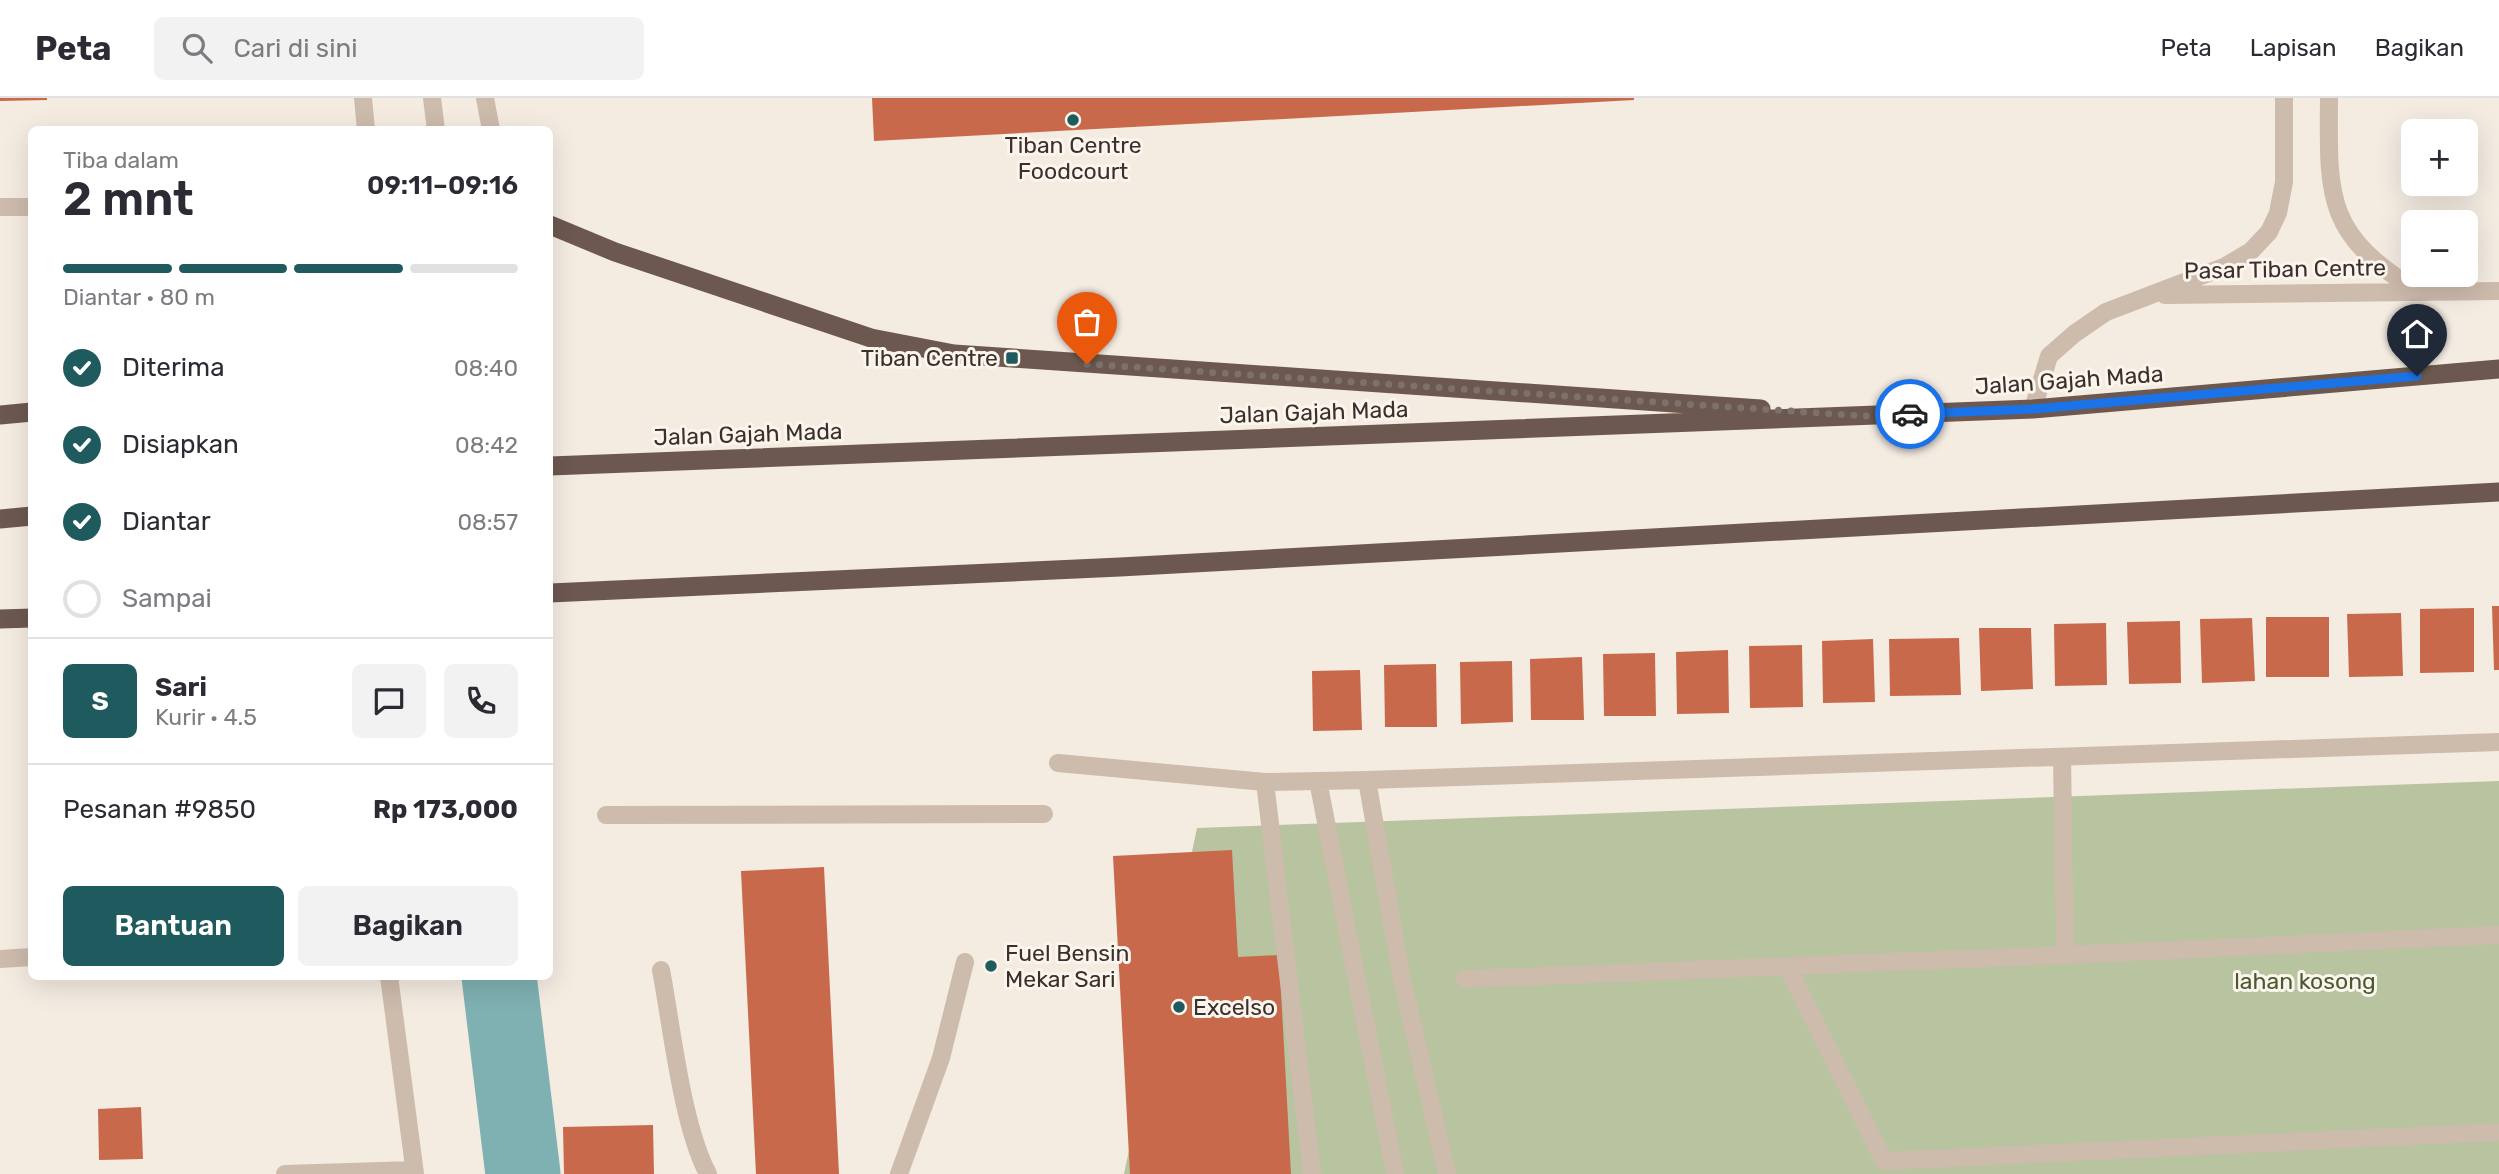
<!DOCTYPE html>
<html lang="id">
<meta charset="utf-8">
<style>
:root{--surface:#fff;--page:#f2f2f3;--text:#2b2b33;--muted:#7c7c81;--line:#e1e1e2;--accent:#1f5a5e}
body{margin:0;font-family:Rubik,sans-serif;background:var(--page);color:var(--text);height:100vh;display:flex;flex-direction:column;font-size:26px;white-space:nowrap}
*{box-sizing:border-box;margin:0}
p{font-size:23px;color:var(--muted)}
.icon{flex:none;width:38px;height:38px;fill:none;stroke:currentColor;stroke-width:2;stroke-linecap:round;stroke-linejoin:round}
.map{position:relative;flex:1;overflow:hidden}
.sheet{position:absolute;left:28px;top:28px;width:525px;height:854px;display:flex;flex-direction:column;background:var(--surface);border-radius:10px;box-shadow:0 7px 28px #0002}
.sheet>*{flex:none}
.controls{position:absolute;left:2401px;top:21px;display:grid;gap:14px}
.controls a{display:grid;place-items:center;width:77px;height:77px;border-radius:10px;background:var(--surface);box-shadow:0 7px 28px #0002;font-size:35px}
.pin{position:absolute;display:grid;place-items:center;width:60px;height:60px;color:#fff;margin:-72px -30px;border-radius:50% 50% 50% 0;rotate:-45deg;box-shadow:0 0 7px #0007}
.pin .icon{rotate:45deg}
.courier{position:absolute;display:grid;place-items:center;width:70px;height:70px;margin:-35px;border:5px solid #1a73e8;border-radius:50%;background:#fff;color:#222;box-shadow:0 2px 9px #0007}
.head em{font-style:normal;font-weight:600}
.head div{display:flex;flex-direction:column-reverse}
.head{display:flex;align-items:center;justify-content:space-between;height:119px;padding:0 35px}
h1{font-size:46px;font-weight:600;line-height:52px}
.bar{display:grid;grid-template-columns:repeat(4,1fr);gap:10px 7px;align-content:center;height:84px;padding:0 35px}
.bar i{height:9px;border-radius:5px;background:var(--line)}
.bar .current{background:var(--accent)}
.bar p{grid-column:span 4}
.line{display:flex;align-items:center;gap:18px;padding:0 35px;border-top:2px solid var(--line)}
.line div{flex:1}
.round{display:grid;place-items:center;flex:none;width:74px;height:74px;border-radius:10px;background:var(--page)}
ol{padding:0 35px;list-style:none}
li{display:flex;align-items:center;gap:21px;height:77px}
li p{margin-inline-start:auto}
li .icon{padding:7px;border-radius:50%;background:var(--accent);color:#fff;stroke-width:4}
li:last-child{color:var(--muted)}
li i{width:38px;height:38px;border:4px solid var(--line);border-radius:50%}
.button{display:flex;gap:14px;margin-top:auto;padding:14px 35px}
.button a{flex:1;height:80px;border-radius:10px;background:var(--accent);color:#fff;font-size:28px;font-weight:600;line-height:80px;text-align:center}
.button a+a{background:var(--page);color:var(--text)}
header{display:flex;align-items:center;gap:42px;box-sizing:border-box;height:98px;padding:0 35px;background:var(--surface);border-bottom:2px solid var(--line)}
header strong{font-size:33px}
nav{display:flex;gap:38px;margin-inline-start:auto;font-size:24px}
.search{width:490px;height:63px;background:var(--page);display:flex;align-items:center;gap:18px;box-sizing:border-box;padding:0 24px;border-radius:10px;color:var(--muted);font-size:26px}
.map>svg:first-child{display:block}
.green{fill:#b8c4a0}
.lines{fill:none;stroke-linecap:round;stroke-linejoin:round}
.river{stroke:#7fb0b2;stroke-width:75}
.building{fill:#c8694b}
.service{stroke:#cdbbac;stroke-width:18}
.minor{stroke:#cdbbac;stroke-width:18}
.tertiary{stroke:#cdbbac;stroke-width:18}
.trunk{stroke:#6c584f;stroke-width:19}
.done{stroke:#7c716b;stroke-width:7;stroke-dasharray:0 12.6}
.route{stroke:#1a73e8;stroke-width:9}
.poi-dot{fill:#1f5a5e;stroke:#fbf5ee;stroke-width:2.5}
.labels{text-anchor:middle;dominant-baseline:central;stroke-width:6;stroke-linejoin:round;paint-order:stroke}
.poi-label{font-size:23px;fill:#3b302b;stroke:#fbf5ee;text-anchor:start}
.street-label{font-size:23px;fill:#3b302b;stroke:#fbf5ee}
.park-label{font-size:23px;fill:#4a5a2e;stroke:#fbf5ee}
</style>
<header>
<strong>Peta</strong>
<div class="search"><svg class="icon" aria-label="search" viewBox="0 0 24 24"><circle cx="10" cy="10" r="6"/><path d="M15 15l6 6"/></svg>Cari di sini</div>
<nav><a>Peta</a><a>Lapisan</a><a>Bagikan</a></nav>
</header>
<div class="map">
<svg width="2499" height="1076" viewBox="0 0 2499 1076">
<rect width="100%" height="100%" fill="#f4ebe1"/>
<path class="green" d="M2499 683V1076H1124L1197 730Z"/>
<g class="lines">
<path class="river" d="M499 878 523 1076"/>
</g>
<path class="building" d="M0 0H47V2L0 3Z
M872 0H1634V2L874 43Z
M2492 508H2499V572H2494Z
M2474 510V574L2420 575V511Z
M2401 515 2403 578 2349 579 2347 516Z
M2266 519H2329V579H2266Z
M2252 520 2255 583 2202 585 2200 521Z
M2180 523 2181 585 2129 586 2127 524Z
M2106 525 2107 587 2055 588 2054 526Z
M1979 530H2031L2033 591 1981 593Z
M1959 540 1961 597 1890 598 1889 541Z
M1873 541 1875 604 1823 605 1822 543Z
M1802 547 1803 609 1750 610 1749 548Z
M1728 552 1729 615 1677 616 1676 554Z
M1655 555 1656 618H1604L1603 556Z
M1582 559 1584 622H1531L1530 561Z
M1512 563 1513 624 1461 626 1460 564Z
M1436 566 1437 629H1385L1384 567Z
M1360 572 1362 632 1313 633 1312 573Z
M1232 752 1238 859 1279 857 1291 1076H1130L1113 758Z
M824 769 839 1076H756L741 773Z
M141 1009 143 1061 99 1062 98 1011Z
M653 1027 654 1076H564L563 1029Z"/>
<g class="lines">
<path class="service" d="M1058 665 1265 684 1367 682 2499 644
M1367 682 1401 877 1447 1076
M1318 683 1395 1076
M1265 684 1312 1076
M606 717 1044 716
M2065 857 2499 837
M1787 868 1884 1063 2499 1034
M661 872C672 930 682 1027 708 1076
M1465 881 2065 857 2062 659
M899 1076 941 960 965 864"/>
<path class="minor" d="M363 0 366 32
M2329 0C2328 102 2326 137 2419 194
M0 109H32
M2165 197 2499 193
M2033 311 2049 258 2074 236 2106 214 2224 169 2251 153 2269 134 2278 115 2284 84V0
M0 861 32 859
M389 878 415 1076
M285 1076 414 1072"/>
<path class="tertiary" d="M432 0 436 32
M485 0 491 32"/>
<path class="trunk" d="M550 127 615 154 871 240 954 256 1761 311
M0 317 32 314
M550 368 2033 311 2499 271
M0 421 32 418
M550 495 1120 469 2499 394
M0 521 32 520"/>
</g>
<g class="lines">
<path class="done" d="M1087 266 1864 318 1910 316"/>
<path class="route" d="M1910 316 2033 311 2417 278"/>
</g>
<g class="poi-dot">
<circle cx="1073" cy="22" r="7"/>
<rect x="1005" y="253" width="14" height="14" rx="3.5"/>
<circle cx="991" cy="868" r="7"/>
<circle cx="1179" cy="909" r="7"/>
</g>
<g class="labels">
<g class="poi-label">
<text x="1073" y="47" text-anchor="middle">Tiban Centre<tspan x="1073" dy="26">Foodcourt</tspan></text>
<text x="998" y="260" text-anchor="end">Tiban Centre</text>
<text x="1005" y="855">Fuel Bensin<tspan x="1005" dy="26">Mekar Sari</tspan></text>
<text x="1193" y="909">Excelso</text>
</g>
<g class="street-label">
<text transform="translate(2285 171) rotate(-1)">Pasar Tiban Centre</text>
<text transform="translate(2069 282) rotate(-4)">Jalan Gajah Mada</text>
<text transform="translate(1314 314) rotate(-2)">Jalan Gajah Mada</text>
<text transform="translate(748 336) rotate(-2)">Jalan Gajah Mada</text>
</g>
<g class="park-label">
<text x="2305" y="883">lahan kosong</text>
</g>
</g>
</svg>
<div class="controls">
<a>+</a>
<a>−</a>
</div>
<div class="pin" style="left:1087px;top:266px;background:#ea580c"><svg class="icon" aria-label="bag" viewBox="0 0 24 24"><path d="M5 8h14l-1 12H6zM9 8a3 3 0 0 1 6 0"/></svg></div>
<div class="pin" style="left:2417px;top:278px;background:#1f2937"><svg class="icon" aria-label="home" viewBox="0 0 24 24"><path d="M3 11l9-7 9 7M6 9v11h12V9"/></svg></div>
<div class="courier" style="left:1910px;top:316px"><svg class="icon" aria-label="car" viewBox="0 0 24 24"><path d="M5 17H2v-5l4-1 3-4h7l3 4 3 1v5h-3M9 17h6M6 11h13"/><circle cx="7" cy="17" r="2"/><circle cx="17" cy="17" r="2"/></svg></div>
<section class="sheet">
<div class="head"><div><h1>2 mnt</h1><p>Tiba dalam</p></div><em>09:11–09:16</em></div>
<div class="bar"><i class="current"></i><i class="current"></i><i class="current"></i><i></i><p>Diantar · 80 m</p></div>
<ol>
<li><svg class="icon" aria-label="check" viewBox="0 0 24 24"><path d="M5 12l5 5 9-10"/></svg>Diterima<p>08:40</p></li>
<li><svg class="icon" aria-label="check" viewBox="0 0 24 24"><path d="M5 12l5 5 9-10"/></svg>Disiapkan<p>08:42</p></li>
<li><svg class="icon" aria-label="check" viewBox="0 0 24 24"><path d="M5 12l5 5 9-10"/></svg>Diantar<p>08:57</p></li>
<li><i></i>Sampai</li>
</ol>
<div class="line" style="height:126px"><b class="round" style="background:var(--accent);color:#fff">S</b><div><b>Sari</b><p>Kurir · 4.5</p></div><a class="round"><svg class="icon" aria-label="chat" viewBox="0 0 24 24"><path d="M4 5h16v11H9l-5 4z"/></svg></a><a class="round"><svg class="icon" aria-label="phone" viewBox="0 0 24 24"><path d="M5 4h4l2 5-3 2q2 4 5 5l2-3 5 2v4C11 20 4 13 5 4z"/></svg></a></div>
<div class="line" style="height:91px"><div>Pesanan #9850</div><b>Rp 173,000</b></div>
<div class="button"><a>Bantuan</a><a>Bagikan</a></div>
</section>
</div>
